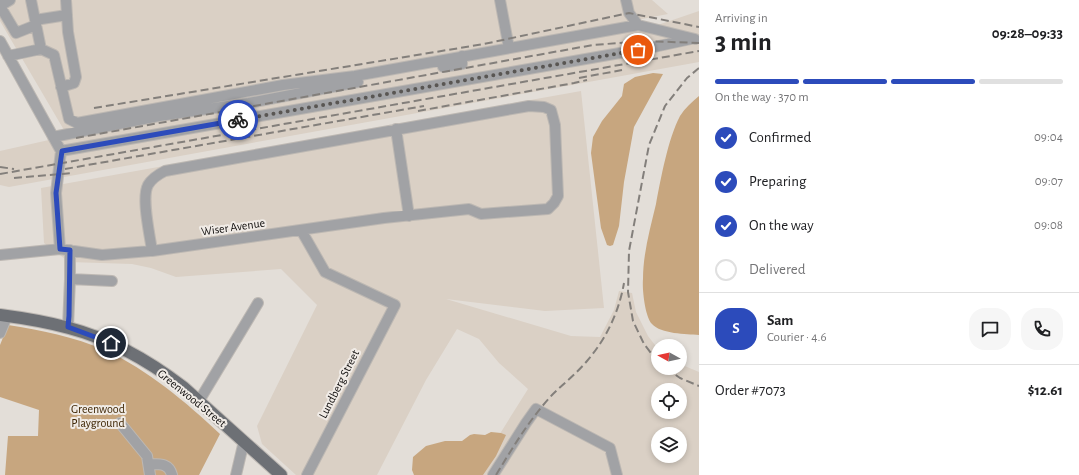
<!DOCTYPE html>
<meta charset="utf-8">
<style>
:root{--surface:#fff;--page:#f6f6f6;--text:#202124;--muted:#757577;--line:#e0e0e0;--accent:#2c4bbb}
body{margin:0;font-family:"Alegreya Sans",sans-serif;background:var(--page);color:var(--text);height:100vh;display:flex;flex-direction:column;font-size:15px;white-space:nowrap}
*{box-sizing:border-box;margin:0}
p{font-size:13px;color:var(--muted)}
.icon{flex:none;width:22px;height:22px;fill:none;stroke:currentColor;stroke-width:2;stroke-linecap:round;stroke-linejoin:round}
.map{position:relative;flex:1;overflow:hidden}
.drawer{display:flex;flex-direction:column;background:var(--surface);width:380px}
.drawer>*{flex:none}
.needle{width:26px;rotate:278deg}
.buttons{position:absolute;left:651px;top:339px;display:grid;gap:8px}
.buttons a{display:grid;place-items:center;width:36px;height:36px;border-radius:50%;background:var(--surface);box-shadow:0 2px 6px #0003;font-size:20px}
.pin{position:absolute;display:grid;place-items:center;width:34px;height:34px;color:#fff;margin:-17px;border:2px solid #fff;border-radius:50%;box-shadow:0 1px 4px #0007}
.courier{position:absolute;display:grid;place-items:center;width:40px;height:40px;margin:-20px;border:3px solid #2c4bbb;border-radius:50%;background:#fff;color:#222;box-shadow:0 1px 5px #0007}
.head em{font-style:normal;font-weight:700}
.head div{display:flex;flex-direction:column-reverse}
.head{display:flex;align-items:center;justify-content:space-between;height:68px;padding:0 16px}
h1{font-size:26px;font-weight:700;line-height:30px}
.bar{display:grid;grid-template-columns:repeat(4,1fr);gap:6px 4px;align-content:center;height:48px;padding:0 16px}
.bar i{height:5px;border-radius:3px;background:var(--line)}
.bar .current{background:var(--accent)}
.bar p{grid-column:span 4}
.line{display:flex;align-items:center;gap:10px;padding:0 16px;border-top:1px solid var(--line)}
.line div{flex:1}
.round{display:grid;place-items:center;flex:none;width:42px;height:42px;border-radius:16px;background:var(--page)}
ol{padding:0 16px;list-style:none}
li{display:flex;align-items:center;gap:12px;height:44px}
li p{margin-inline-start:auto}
li .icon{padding:4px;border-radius:50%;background:var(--accent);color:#fff;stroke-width:4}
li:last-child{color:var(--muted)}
li i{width:22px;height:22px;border:2px solid var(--line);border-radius:50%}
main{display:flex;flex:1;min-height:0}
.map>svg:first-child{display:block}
.built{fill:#dad0c5;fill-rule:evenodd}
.green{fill:#c7a67f}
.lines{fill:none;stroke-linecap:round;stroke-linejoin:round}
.minor-casing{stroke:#bdb8b3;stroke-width:12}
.major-casing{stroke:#bdb8b3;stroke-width:14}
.minor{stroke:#a1a2a5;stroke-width:10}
.major{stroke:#6d7075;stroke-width:12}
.rail{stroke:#837f7b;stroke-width:2;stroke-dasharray:8 4;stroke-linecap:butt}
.done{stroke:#595653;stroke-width:4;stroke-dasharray:0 7.2}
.route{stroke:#2c4bbb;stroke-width:5}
.labels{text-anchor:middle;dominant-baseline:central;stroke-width:4;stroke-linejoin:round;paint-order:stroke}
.street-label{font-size:12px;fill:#0f0d0c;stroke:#f0ebe6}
.park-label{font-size:12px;fill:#3e2503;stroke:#f0ebe6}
</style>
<main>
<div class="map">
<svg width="699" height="475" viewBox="0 0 699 475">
<rect width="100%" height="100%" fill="#e3ded8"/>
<path class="built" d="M0 0H652L668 14 64 130 0 21Z
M699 11V62L9 187 0 185V151L80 133 652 27Z
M581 91 604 308 545 311 446 299 571 336 600 337 614 310 619 291 632 293 636 312 648 336 658 349V368H680V364L699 372V475H474L528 389 499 363 479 339 457 329 426 380 377 475H296L262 444 257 426 317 305 281 269 176 277 151 268 132 264 69 262 44 243 41 188ZM658 390H680V412H658ZM658 434H680V456H658Z"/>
<path class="green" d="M653 73 663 74 634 127 624 182 619 226 613 245 610 246 607 245 601 228 591 153 593 137 602 121 622 96 624 84 635 77Z
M699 96V335C686 334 661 334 652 324 645 317 642 289 643 279 643 254 650 229 656 204 661 178 668 139 680 116 685 108 692 102 699 96Z
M8 325C41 330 74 337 105 350 148 370 186 402 220 434L199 475H5L8 436H38L39 410 0 397V345Z
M491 432 501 433 506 435 496 456 483 475H414L412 470 413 457 426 446 445 441H462L470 435 474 434 485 435Z"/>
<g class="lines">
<defs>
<path id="minor" d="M500 0 509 48
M626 0 629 13 638 25
M0 6 16 33 36 25
M0 6 10 0
M35 20 67 15
M0 41 61 151 56 193 60 249
M41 49 54 55 69 119 77 123 283 85 355 76 638 25 695 39
M8 56 41 49 31 0
M443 67 462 64V56
M61 87 74 83 76 77 68 32 66 0
M396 129 409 216
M53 137 159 116 249 103 358 82
M61 151 654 47 691 39
M301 230 325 272 395 305 307 475
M70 250V279L112 281
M0 255 60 249 102 255 150 251H152L384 218 469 209 481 214 548 209 554 203 558 196 555 125 551 110 544 107 529 106 165 171C159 174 152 178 148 185 141 198 150 235 152 251
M68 327 70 279
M0 333 7 316
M199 401 258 303
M120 423 147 456 150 475
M149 464C160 464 169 463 172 475
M236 475 244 441
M493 475 526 423 536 409 610 448 617 475"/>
<path id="major" d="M0 315C23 318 47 322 69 328 111 339 149 361 183 387L281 475"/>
</defs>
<use href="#minor" class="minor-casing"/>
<use href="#major" class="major-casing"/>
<use href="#minor" class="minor"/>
<use href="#major" class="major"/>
<path class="rail" d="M579 78 622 70
M94 108 484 44 629 13 699 27
M418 111 574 83 587 80
M76 138 593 45 645 41 699 43
M0 167 14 169
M65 169 424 106
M0 174 699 51
M14 178 73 173
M658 362 644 344 633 321 628 292 629 251 649 145 665 106 687 78 699 68
M666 368 680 378 699 386
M496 475C513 447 529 420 552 395 563 384 576 374 587 361 606 339 619 312 624 283"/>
</g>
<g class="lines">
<path class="done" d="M238 120 638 50"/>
<path class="route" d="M111 343 68 327 69 316 70 250 60 249 56 193 62 151 238 120"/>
</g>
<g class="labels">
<g class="street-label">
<text transform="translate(233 227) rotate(-8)">Wiser Avenue</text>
<text transform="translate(339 384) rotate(-63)">Lundberg Street</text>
<text transform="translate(192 398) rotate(39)">Greenwood Street</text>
</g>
<g class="park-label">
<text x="98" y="409">Greenwood<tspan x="98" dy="14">Playground</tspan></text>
</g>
</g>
</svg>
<div class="buttons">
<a><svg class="needle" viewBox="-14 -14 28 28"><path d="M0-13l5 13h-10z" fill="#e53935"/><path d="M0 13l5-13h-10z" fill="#757577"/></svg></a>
<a><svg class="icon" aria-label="locate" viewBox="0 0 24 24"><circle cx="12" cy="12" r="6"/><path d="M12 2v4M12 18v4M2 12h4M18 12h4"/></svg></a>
<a><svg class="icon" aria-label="layers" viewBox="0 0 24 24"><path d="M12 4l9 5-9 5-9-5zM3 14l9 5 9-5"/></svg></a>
</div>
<div class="pin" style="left:638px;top:50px;background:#ea580c"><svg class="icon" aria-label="bag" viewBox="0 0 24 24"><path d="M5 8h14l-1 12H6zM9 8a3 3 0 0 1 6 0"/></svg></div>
<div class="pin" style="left:111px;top:343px;background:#1f2937"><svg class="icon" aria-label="home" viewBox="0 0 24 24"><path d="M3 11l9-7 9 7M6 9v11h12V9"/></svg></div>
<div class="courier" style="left:238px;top:120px"><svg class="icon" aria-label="bike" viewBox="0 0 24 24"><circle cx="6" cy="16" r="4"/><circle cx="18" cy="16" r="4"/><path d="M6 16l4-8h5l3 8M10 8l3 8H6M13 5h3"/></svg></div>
</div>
<section class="drawer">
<div class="head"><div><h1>3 min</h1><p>Arriving in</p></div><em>09:28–09:33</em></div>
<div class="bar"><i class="current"></i><i class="current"></i><i class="current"></i><i></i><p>On the way · 370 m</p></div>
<ol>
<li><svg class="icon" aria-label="check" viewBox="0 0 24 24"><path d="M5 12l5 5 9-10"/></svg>Confirmed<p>09:04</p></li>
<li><svg class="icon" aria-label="check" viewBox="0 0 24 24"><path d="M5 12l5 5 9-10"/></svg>Preparing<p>09:07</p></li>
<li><svg class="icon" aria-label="check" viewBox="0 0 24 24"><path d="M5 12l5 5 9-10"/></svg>On the way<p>09:08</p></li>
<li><i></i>Delivered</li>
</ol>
<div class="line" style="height:72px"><b class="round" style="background:var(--accent);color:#fff">S</b><div><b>Sam</b><p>Courier · 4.6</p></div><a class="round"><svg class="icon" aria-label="chat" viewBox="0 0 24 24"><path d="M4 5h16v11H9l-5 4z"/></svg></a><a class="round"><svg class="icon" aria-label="phone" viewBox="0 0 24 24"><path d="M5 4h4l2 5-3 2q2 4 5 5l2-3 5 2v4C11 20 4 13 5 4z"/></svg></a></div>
<div class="line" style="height:52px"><div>Order #7073</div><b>$12.61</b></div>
</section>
</main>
